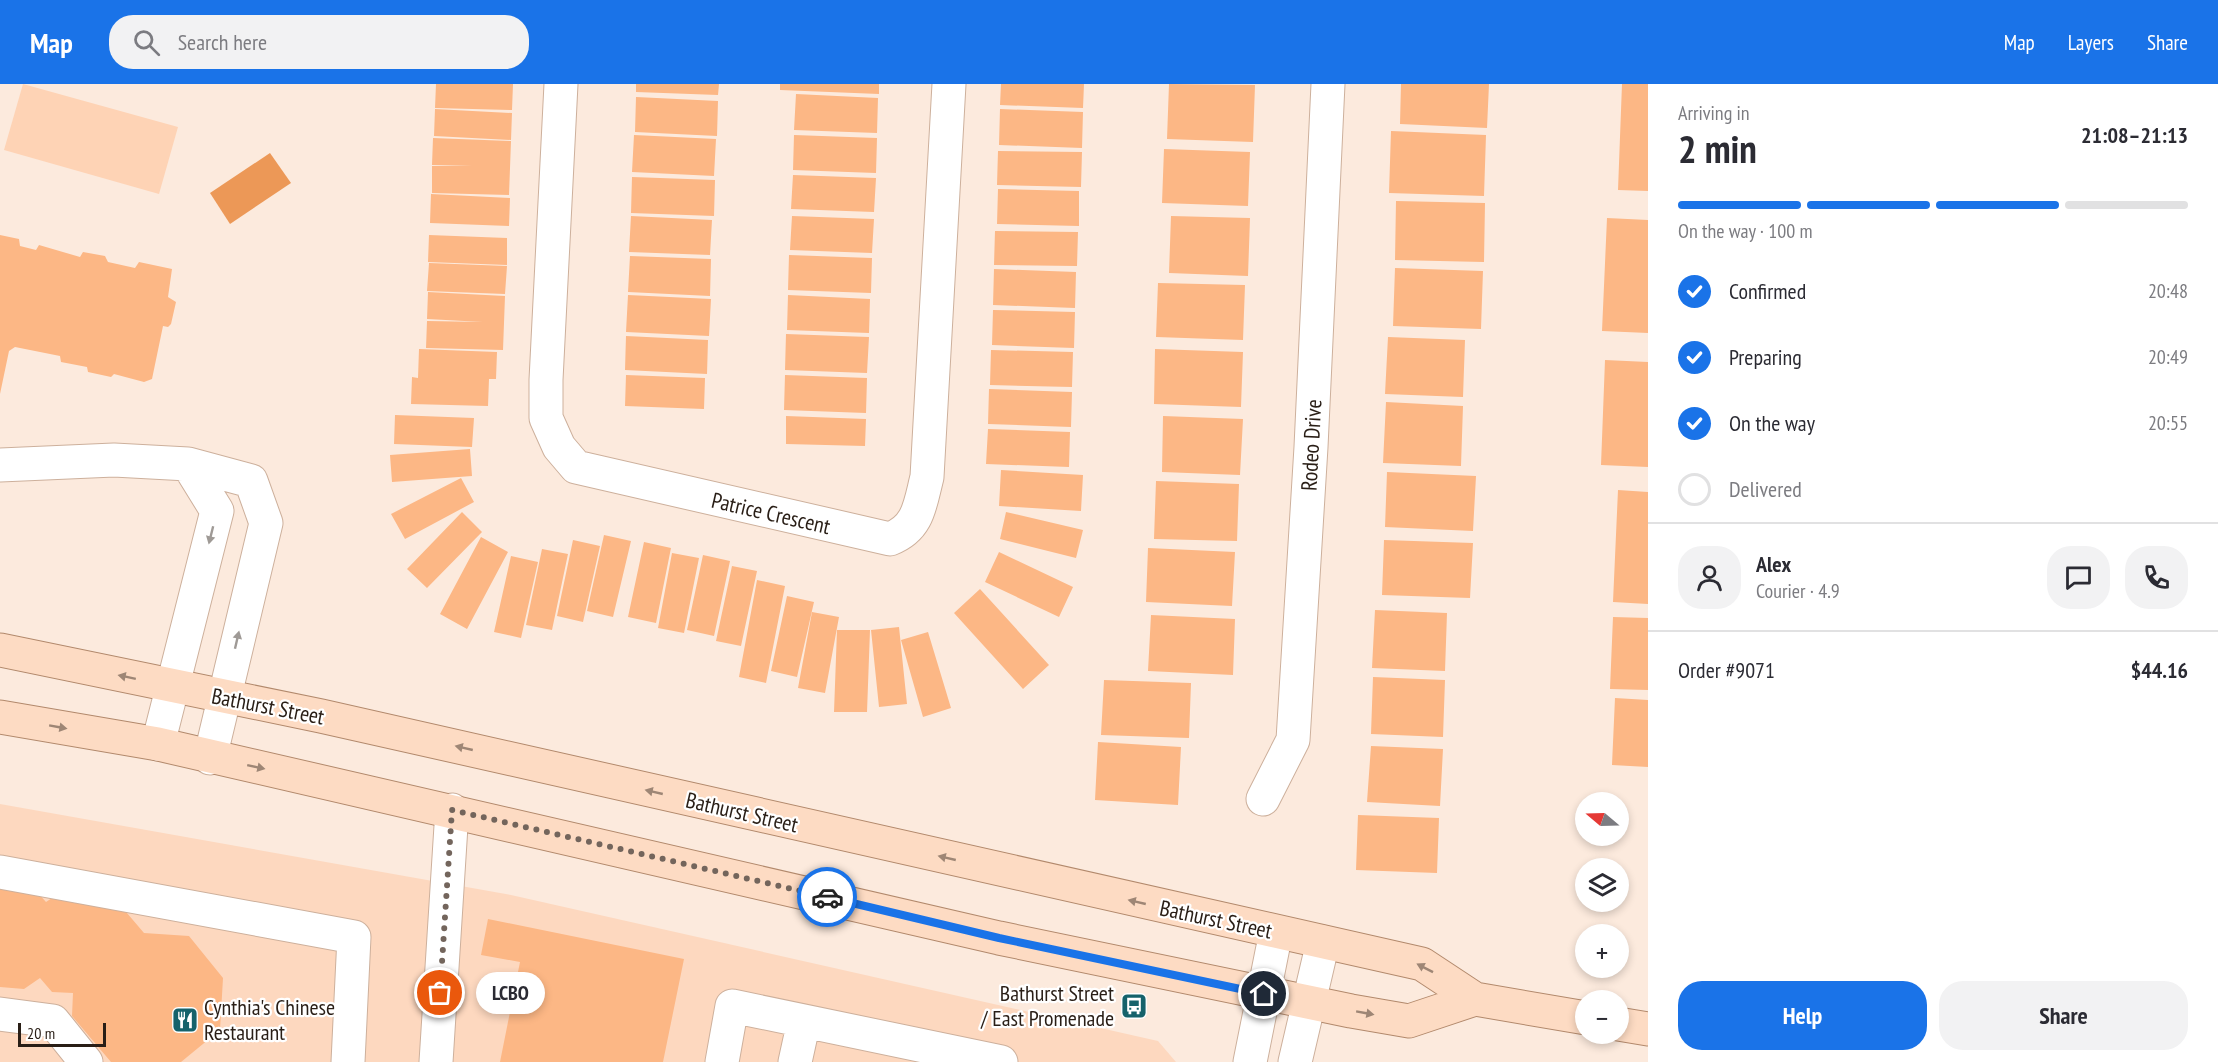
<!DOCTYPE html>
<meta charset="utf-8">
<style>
:root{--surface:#fff;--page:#f2f2f3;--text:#2b2b33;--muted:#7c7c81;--line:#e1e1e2;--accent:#1a73e8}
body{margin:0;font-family:"PT Sans Narrow",sans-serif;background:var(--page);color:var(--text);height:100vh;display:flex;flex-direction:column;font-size:22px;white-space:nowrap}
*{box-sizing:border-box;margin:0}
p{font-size:20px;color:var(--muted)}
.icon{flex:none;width:33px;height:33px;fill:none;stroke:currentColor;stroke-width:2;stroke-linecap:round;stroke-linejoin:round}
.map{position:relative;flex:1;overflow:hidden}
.drawer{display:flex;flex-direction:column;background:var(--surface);width:570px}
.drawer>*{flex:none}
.needle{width:39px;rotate:289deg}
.tools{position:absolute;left:1575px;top:708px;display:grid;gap:12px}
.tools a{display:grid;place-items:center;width:54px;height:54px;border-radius:50%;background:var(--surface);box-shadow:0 3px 9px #0003;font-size:30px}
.scale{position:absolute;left:18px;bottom:15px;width:88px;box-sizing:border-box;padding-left:6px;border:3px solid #291e16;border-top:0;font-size:16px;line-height:21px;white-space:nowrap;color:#291e16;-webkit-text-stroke:4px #fff;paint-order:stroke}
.pin{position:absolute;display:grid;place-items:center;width:51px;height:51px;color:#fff;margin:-26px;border:3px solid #fff;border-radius:50%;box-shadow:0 2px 6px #0007}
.courier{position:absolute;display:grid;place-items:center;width:60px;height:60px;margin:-30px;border:4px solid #1a73e8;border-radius:50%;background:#fff;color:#222;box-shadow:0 2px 8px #0007}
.bubble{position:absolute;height:42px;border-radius:21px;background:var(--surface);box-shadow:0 3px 9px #0003;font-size:20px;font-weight:700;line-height:42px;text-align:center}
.overview em{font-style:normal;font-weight:700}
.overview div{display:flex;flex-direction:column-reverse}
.overview{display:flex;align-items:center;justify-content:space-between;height:102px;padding:0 30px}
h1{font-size:39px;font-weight:700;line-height:45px}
.bar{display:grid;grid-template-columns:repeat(4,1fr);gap:9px 6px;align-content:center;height:72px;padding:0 30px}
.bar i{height:8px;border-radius:4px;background:var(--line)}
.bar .current{background:var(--accent)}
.bar p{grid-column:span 4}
.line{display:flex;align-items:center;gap:15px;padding:0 30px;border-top:2px solid var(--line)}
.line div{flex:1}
.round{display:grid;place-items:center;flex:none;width:63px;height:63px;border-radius:24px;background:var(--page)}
ol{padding:0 30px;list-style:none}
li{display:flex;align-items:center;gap:18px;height:66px}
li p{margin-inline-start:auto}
li .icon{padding:6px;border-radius:50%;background:var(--accent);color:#fff;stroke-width:4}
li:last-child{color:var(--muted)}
li i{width:33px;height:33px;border:3px solid var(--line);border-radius:50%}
.cta{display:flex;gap:12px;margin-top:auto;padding:12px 30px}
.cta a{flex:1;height:69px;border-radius:24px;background:var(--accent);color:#fff;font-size:24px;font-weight:700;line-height:69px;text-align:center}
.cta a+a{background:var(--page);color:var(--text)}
header{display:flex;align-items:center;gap:36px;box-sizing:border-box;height:84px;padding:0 30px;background:var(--accent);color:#fff}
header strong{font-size:28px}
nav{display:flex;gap:33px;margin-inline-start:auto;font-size:21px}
.search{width:420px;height:54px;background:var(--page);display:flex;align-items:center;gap:15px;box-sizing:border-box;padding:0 21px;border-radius:24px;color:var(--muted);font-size:22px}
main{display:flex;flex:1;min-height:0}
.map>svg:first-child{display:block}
.built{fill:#fdd8bf}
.green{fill:#fed3b5}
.water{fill:#ec9857}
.building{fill:#fcb785}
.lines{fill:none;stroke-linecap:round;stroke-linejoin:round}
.minor-casing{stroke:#cdb09c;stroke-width:35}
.major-casing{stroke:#b2896c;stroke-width:35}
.minor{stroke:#fff;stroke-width:33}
.major{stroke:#fddbc3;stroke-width:33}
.oneway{fill:#9f9a96}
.oneway2{fill:#9e8675}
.done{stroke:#73655c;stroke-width:6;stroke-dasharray:0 10.8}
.route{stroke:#1a73e8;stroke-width:8}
.labels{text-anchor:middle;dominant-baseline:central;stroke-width:4.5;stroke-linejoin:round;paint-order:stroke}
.street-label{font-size:22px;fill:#291e16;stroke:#fff}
.poi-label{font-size:22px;fill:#291e16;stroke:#fff;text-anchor:end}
</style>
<header>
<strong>Map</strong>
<div class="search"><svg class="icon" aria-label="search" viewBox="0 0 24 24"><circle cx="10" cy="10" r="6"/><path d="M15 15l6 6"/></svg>Search here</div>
<nav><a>Map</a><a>Layers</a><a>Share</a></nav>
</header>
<main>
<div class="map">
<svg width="1648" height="978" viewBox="0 0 1648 978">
<rect width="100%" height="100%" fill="#fceadd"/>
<path class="built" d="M0 720 511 811 1158 957 1176 978H0Z"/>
<path class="green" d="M23 0 178 43 159 110 4 66Z"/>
<path class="water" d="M270 69 291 99 230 140 210 109Z"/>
<path class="building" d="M436 0H513L512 26 435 24Z
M636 0H719L718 11 636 8Z
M780 0H879V10L780 6Z
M1001 0H1084L1083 24 1000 21Z
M1169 0 1255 1 1253 58 1167 55Z
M1401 0H1489L1487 44 1400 40Z
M1622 0H1648V107L1618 106Z
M796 10 878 14 877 49 794 46Z
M636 13 718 17 717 52 635 48Z
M435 25 512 29 511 56 434 52Z
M1000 25 1083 28 1082 64 999 61Z
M1391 47 1486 51 1484 112 1389 109Z
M634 51 716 55 714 92 632 88Z
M794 51 877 54 876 89 793 86Z
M433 54 511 57 509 111 432 109V82H472L432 81Z
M1164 65 1250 68 1248 122 1162 119Z
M998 67 1082 68 1081 103 997 101Z
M793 91 876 94 874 128 791 125Z
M632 93 715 96 714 132 631 129Z
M998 105 1079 107V142L997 140Z
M431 110 510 114 509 142 430 139Z
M1396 117 1485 119 1484 178 1395 176Z
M631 132 712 136 710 171 629 168Z
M792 132 874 135 872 169 790 166Z
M1171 132 1250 134 1248 192 1169 189Z
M1607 134 1648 136V249L1602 247Z
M995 147 1078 148 1077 182 994 181Z
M0 151 19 155 20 162 36 166 39 161 80 173 83 168 105 172 108 178 135 184 139 178 172 185 168 213 176 218 171 240 168 243 163 242 152 295 144 298 114 290 111 293 88 288 87 283 61 278 60 272 15 263 9 267 0 310Z
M429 151 507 154V181L428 178Z
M789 171 872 174 871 209 788 206Z
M630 172 711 175 710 212 628 208Z
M429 179 507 182 505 210 427 207Z
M1395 184 1483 187 1481 245 1393 242Z
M994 185 1076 188 1075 224 993 221Z
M1158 199 1245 201 1243 256 1156 253Z
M428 208 505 212 503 266 426 264 427 237 483 238 427 235Z
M628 211 711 215 709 252 626 248Z
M788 211 870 215 869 249 787 246Z
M993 226 1075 228 1074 264 992 261Z
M786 250 869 253 867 289 785 286Z
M626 252 708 256 707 290 625 286Z
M1388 253 1465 256 1463 313 1385 310Z
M419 265 497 268 496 295H489L488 322 411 320 412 293 418 294Z
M1155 265 1243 268 1241 323 1154 320Z
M991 266 1073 268 1072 303 990 301Z
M1605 276 1648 278V383L1601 381Z
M626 291 705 294 704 325 625 322Z
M785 291 867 294 866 329 784 326Z
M989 305 1072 308 1071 343 988 340Z
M1386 318 1463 322 1461 382 1383 379Z
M395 331 474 334 472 363 394 360Z
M786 332 866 335 865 362 786 360Z
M1163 332 1243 335 1240 391 1162 388Z
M988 345 1070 348 1069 383 986 380Z
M470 365 472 392 392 398 390 371Z
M1001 386 1083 391 1081 427 999 422Z
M1387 388 1476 392 1473 447 1385 443Z
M461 394 474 418 405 455 391 430Z
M1156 397 1239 400 1237 457 1154 455Z
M1618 406 1648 408V520L1613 518Z
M462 428 482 448 427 504 407 485Z
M1006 428 1083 446 1076 474 1000 455Z
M604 451 631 457 613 533 587 527Z
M481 453 508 468 467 545 440 530Z
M573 456 600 462 583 538 557 532Z
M1384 456 1473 459 1470 514 1382 511Z
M644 458 671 464 656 539 628 533Z
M1148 464 1235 468 1232 522 1146 518Z
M542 465 568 470 552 546 526 541Z
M999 468 1073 503 1059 533 985 498Z
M672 469 699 474 684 549 658 544Z
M703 471 730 477 714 552 687 546Z
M511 472 538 478 521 554 494 548Z
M732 482 757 487 741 562 716 557Z
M757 496 785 502 766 599 739 593Z
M980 505 1049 581 1023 605 954 529Z
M787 512 814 518 797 593 771 587Z
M1375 526 1447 529 1445 587 1372 584Z
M812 528 839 533 825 609 798 604Z
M1151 531 1235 535 1233 591 1148 587Z
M1613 533 1648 534V606L1610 605Z
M899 543 907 620 879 623 871 546Z
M837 546H870L867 628H834Z
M928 548 951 624 923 633 901 556Z
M1373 593 1445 596 1443 653 1371 650Z
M1104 596 1191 599 1189 654 1101 651Z
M1615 614 1648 616V683L1612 681Z
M1098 658 1181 663 1178 721 1095 716Z
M1371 662 1443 665 1440 722 1367 718Z
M1358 731 1439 734 1437 789 1356 786Z
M0 805 37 808 46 818 58 810 115 815 144 849 189 852 223 894 220 946 181 978H111L72 932 73 909 52 908 40 894 24 905 0 903Z
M488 835 684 875 663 978H500L520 878 481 871Z"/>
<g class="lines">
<defs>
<path id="minor" d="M561 0 546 296V334L559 363 576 383 890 455C919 444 920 420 927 393L949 0
M0 381 114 376 188 380 251 397 266 439 210 674
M158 660 217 427 188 380
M1263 715 1293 656 1311 363 1328 0
M0 788 354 853 348 978
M0 930 53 937 86 978
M436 978 452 726
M722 978 732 922 1001 978
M795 978 804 937
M1250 978 1276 848
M1295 978 1323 858"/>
<path id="major" d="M0 566 321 632 1422 880 1475 915 1586 934
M0 633 158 660 999 854 1351 927 1409 937 1475 915
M1618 940 1648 945"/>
</defs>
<use href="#minor" class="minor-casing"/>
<use href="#major" class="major-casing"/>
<use href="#minor" class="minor"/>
<use href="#major" class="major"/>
</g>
<defs><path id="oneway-solid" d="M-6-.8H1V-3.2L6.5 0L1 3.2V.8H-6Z" transform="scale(1.5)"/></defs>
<g class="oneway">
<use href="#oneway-solid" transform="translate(211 451) rotate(104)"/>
<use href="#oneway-solid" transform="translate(237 556) rotate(-77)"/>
</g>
<g class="oneway2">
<use href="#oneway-solid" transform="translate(127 593) rotate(-168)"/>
<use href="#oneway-solid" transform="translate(58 643) rotate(10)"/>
<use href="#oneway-solid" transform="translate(464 664) rotate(-167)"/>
<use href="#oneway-solid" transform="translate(256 683) rotate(12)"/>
<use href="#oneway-solid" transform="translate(654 708) rotate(-167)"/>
<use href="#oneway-solid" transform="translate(947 774) rotate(-167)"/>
<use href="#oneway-solid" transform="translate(1137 818) rotate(-167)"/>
<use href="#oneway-solid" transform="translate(1425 884) rotate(-153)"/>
<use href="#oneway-solid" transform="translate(1365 929) rotate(10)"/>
</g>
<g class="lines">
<path class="done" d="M440 909 452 726 827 813"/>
<path class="route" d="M827 813 999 854 1264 910"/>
</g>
<defs>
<symbol id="bus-square" viewBox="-11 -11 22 22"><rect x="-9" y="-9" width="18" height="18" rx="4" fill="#15626b" stroke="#fff"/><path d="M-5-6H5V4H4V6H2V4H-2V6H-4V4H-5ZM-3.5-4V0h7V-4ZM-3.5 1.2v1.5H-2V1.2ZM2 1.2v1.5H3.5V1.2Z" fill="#fff"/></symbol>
<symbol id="restaurant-square" viewBox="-11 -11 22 22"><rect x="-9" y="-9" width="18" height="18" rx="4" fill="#15626b" stroke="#fff"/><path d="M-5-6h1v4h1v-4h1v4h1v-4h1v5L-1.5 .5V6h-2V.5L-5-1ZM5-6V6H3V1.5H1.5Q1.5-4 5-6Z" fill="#fff"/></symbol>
</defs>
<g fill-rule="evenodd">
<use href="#bus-square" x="1119" y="907" width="30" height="30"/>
<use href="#restaurant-square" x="170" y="921" width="30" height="30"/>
</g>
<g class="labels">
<g class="street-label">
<text transform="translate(1311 361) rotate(-87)">Rodeo Drive</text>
<text transform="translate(771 429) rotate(13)">Patrice Crescent</text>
<text transform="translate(268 622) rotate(11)">Bathurst Street</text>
<text transform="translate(742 728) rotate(13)">Bathurst Street</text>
<text transform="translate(1216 835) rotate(12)">Bathurst Street</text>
</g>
<g class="poi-label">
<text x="1114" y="909">Bathurst Street<tspan x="1114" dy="25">/ East Promenade</tspan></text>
<text x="204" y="923" text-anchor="start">Cynthia's Chinese<tspan x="204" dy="25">Restaurant</tspan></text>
</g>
</g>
</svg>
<div class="tools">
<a><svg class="needle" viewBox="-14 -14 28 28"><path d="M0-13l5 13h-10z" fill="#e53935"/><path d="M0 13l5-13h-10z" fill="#7c7c81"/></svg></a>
<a><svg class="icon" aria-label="layers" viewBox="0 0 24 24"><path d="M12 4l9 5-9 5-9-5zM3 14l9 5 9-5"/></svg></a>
<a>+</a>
<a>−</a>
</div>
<div class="scale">20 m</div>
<div class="pin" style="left:440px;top:909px;background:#ea580c"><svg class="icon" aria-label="bag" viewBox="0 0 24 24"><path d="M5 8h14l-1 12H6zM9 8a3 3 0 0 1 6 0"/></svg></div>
<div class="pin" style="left:1264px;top:910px;background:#1f2937"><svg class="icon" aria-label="home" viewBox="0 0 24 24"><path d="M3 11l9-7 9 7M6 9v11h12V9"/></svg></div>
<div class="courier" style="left:827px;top:813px"><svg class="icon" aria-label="car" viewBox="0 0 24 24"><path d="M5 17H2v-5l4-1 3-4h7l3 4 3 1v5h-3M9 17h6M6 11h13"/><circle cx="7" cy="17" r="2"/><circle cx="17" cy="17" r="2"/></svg></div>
<div class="bubble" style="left:476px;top:888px;width:69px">LCBO</div>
</div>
<section class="drawer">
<div class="overview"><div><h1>2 min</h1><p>Arriving in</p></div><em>21:08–21:13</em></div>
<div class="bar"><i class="current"></i><i class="current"></i><i class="current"></i><i></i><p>On the way · 100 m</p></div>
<ol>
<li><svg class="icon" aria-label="check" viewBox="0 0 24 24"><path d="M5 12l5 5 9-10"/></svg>Confirmed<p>20:48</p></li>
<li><svg class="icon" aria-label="check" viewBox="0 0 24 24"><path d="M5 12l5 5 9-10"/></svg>Preparing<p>20:49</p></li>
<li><svg class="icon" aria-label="check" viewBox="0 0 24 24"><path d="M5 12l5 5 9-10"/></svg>On the way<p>20:55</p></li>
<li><i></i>Delivered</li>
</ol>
<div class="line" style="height:108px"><a class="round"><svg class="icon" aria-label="person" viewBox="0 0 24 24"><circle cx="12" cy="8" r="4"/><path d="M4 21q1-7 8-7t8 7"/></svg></a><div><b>Alex</b><p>Courier · 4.9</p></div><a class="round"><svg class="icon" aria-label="chat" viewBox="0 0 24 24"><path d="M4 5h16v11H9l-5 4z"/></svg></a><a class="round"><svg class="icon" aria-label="phone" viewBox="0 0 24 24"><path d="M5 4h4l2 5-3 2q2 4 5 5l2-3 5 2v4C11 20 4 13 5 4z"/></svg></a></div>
<div class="line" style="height:78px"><div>Order #9071</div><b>$44.16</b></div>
<div class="cta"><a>Help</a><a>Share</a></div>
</section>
</main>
